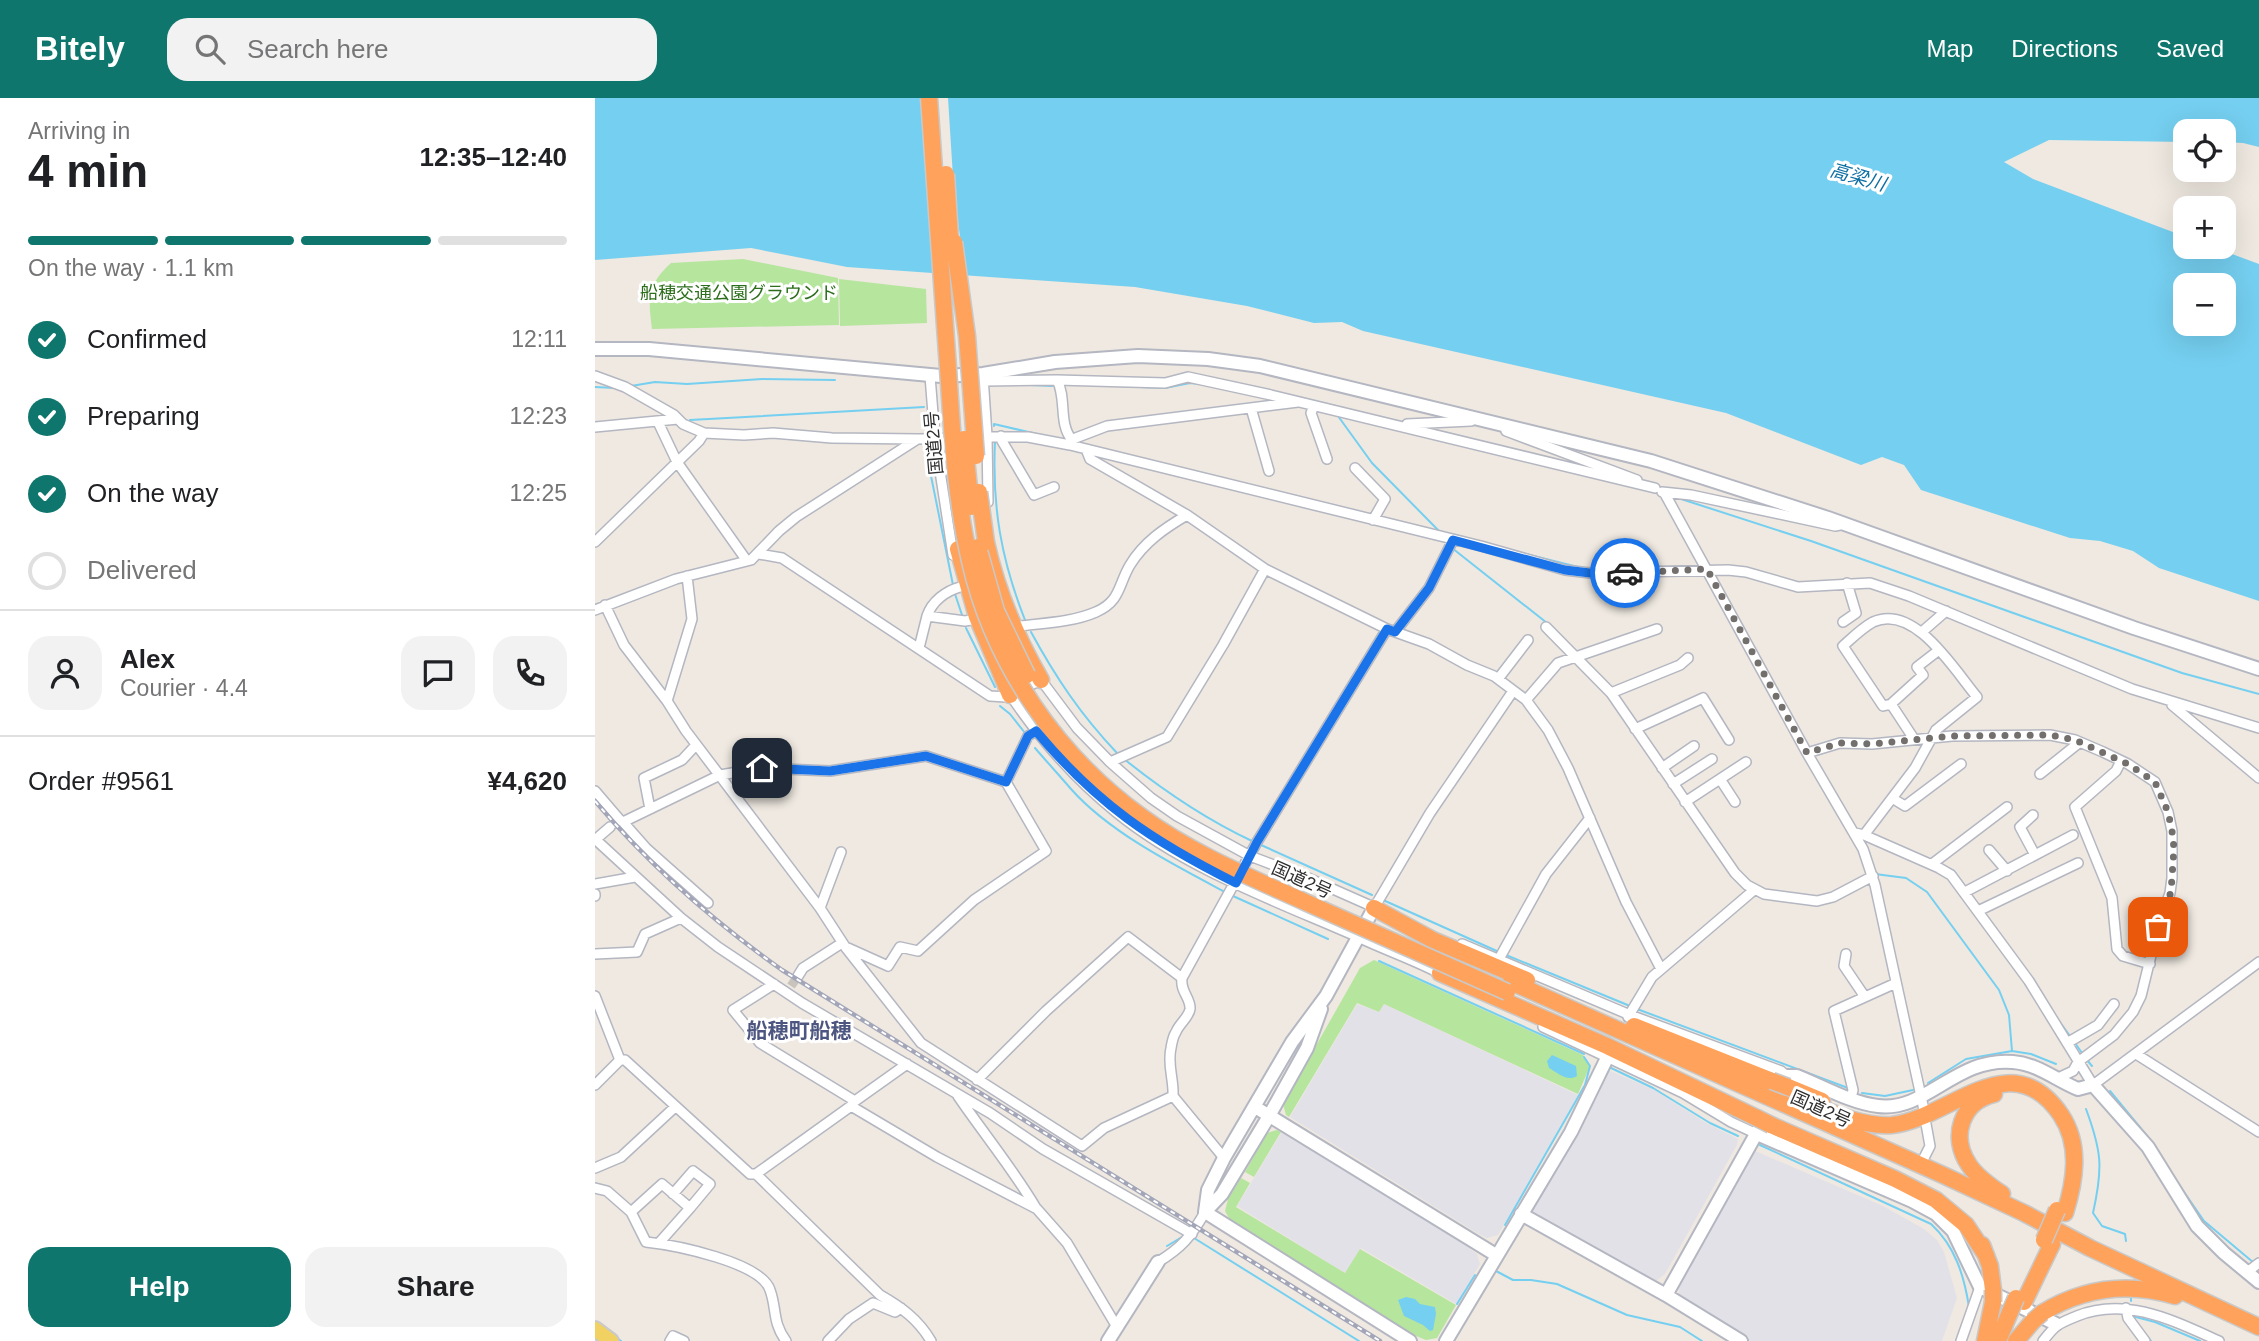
<!DOCTYPE html>
<meta charset="utf-8">
<style>
:root{--surface:#fff;--page:#f2f2f2;--text:#202124;--muted:#757577;--line:#e0e0e0;--accent:#0f766e}
body{margin:0;font-family:Helvetica,"Noto Sans JP",sans-serif;background:var(--page);color:var(--text);height:100vh;display:flex;flex-direction:column;font-size:26px;white-space:nowrap}
*{box-sizing:border-box;margin:0}
p{font-size:23px;color:var(--muted)}
.icon{flex:none;width:38px;height:38px;fill:none;stroke:currentColor;stroke-width:2;stroke-linecap:round;stroke-linejoin:round}
.map{position:relative;flex:1;overflow:hidden}
.panel{display:flex;flex-direction:column;background:var(--surface);width:595px}
.panel>*{flex:none}
.buttons{position:absolute;left:1578px;top:21px;display:grid;gap:14px}
.buttons a{display:grid;place-items:center;width:63px;height:63px;border-radius:14px;background:var(--surface);box-shadow:0 7px 28px #0002;font-size:35px}
.pin{position:absolute;display:grid;place-items:center;width:60px;height:60px;color:#fff;margin:-30px;border-radius:14px;box-shadow:0 4px 10px #0006}
.courier{position:absolute;display:grid;place-items:center;width:70px;height:70px;margin:-35px;border:5px solid #1a73e8;border-radius:50%;background:#fff;color:#222;box-shadow:0 2px 9px #0007}
.headline em{font-style:normal;font-weight:600}
.headline div{display:flex;flex-direction:column-reverse}
.headline{display:flex;align-items:center;justify-content:space-between;height:119px;padding:0 28px}
h1{font-size:46px;font-weight:600;line-height:52px}
.bar{display:grid;grid-template-columns:repeat(4,1fr);gap:10px 7px;align-content:center;height:84px;padding:0 28px}
.bar i{height:9px;border-radius:5px;background:var(--line)}
.bar .on{background:var(--accent)}
.bar p{grid-column:span 4}
.line{display:flex;align-items:center;gap:18px;padding:0 28px;border-top:2px solid var(--line)}
.line div{flex:1}
.round{display:grid;place-items:center;flex:none;width:74px;height:74px;border-radius:21px;background:var(--page)}
ol{padding:0 28px;list-style:none}
li{display:flex;align-items:center;gap:21px;height:77px}
li p{margin-inline-start:auto}
li .icon{padding:7px;border-radius:50%;background:var(--accent);color:#fff;stroke-width:4}
li:last-child{color:var(--muted)}
li i{width:38px;height:38px;border:4px solid var(--line);border-radius:50%}
.cta{display:flex;gap:14px;margin-top:auto;padding:14px 28px}
.cta a{flex:1;height:80px;border-radius:21px;background:var(--accent);color:#fff;font-size:28px;font-weight:600;line-height:80px;text-align:center}
.cta a+a{background:var(--page);color:var(--text)}
header{display:flex;align-items:center;gap:42px;box-sizing:border-box;height:98px;padding:0 35px;background:var(--accent);color:#fff}
header strong{font-size:33px}
nav{display:flex;gap:38px;margin-inline-start:auto;font-size:24px}
.search{width:490px;height:63px;background:var(--page);display:flex;align-items:center;gap:18px;box-sizing:border-box;padding:0 24px;border-radius:21px;color:var(--muted);font-size:26px}
main{display:flex;flex:1;min-height:0}
.map>svg:first-child{display:block}
.industrial{fill:#e3e1e8}
.green{fill:#b6e59e}
.water{fill:#75cff0;fill-rule:evenodd}
.pier{fill:#efe9e1}
.lines{fill:none;stroke-linecap:round;stroke-linejoin:round}
.stream{stroke:#75cff0;stroke-width:2}
.street-tunnel{stroke:#c8c4bd;stroke-width:9;stroke-dasharray:9 4.5;stroke-linecap:butt}
.street-casing{stroke:#b4b7c1;stroke-width:12}
.secondary-casing{stroke:#b4b7c1;stroke-width:16}
.primary-casing{stroke:#c9c9c9;stroke-width:18}
.highway-casing{stroke:#c9c9c9;stroke-width:19}
.street{stroke:#fff;stroke-width:9}
.secondary{stroke:#fff;stroke-width:12}
.primary{stroke:#f2d163;stroke-width:14}
.highway{stroke:#ffa35c;stroke-width:16}
.rail-casing{stroke:#a3a6b8;stroke-width:4.5}
.rail{stroke:#fff;stroke-width:2;stroke-dasharray:5;stroke-linecap:butt}
.highway-bridge-casing{stroke:#c9c9c9;stroke-width:19;stroke-linecap:butt}
.highway-bridge{stroke:#ffa35c;stroke-width:16}
.done{stroke:#726f6d;stroke-width:7;stroke-dasharray:0 12.6}
.route{stroke:#1a73e8;stroke-width:9}
.labels{text-anchor:middle;dominant-baseline:central;stroke-width:6;stroke-linejoin:round;paint-order:stroke}
.park-label{font-size:18px;fill:#2c6e1b;stroke:#fff}
.street-label{font-size:18px;fill:#2e2e2e;stroke:#fff}
.water-label{font-size:19px;font-style:italic;fill:#0d6fa3;stroke:#fff}
.quarter-label{font-size:21px;font-weight:bold;fill:#4d5680;stroke:#fff}
</style>
<header>
<strong>Bitely</strong>
<div class="search"><svg class="icon" aria-label="search" viewBox="0 0 24 24"><circle cx="10" cy="10" r="6"/><path d="M15 15l6 6"/></svg>Search here</div>
<nav><a>Map</a><a>Directions</a><a>Saved</a></nav>
</header>
<main>
<section class="panel">
<div class="headline"><div><h1>4 min</h1><p>Arriving in</p></div><em>12:35–12:40</em></div>
<div class="bar"><i class="on"></i><i class="on"></i><i class="on"></i><i></i><p>On the way · 1.1 km</p></div>
<ol>
<li><svg class="icon" aria-label="check" viewBox="0 0 24 24"><path d="M5 12l5 5 9-10"/></svg>Confirmed<p>12:11</p></li>
<li><svg class="icon" aria-label="check" viewBox="0 0 24 24"><path d="M5 12l5 5 9-10"/></svg>Preparing<p>12:23</p></li>
<li><svg class="icon" aria-label="check" viewBox="0 0 24 24"><path d="M5 12l5 5 9-10"/></svg>On the way<p>12:25</p></li>
<li><i></i>Delivered</li>
</ol>
<div class="line" style="height:126px"><a class="round"><svg class="icon" aria-label="person" viewBox="0 0 24 24"><circle cx="12" cy="8" r="4"/><path d="M4 21q1-7 8-7t8 7"/></svg></a><div><b>Alex</b><p>Courier · 4.4</p></div><a class="round"><svg class="icon" aria-label="chat" viewBox="0 0 24 24"><path d="M4 5h16v11H9l-5 4z"/></svg></a><a class="round"><svg class="icon" aria-label="phone" viewBox="0 0 24 24"><path d="M5 4h4l2 5-3 2q2 4 5 5l2-3 5 2v4C11 20 4 13 5 4z"/></svg></a></div>
<div class="line" style="height:91px"><div>Order #9561</div><b>¥4,620</b></div>
<div class="cta"><a>Help</a><a>Share</a></div>
</section>
<div class="map">
<svg width="1664" height="1243" viewBox="0 0 1664 1243">
<rect width="100%" height="100%" fill="#efe9e1"/>
<path class="industrial" d="M762 906 784 914 789 906 983 997 903 1137 892 1140 882 1135 695 1019Z
M1011 971 1059 992 1113 1026 1143 1041 1142 1047 1070 1176 1061 1183H1056L935 1116 934 1110Z
M688 1032 877 1147 875 1151 882 1156 885 1166 861 1206 766 1150 750 1175 642 1108Z
M1158 1052 1288 1108 1329 1131 1342 1142 1349 1154 1362 1200 1347 1243H1155L1085 1201 1083 1186Z"/>
<path class="green" d="M148 161 243 180 244 227 57 231C53 200 52 187 76 165Z
M244 181 331 191 332 225 245 228Z
M779 862 988 957 995 968 983 996 789 906 784 914 762 905 694 1019 691 1017 688 1006 765 870Z
M682 1032 686 1034 659 1079 650 1074 672 1035Z
M646 1080 655 1085 641 1109 750 1175 765 1151 861 1207 842 1240 831 1242 821 1238 635 1122 630 1113 633 1101Z"/>
<path class="water" d="M0 0H1664V49L1648 45 1629 44V33H1591V44L1454 42 1409 64 1438 81 1591 139V149H1618L1664 166V503L1564 470 1538 453 1505 443 1475 440 1326 392 1309 367 1287 359 1266 367 1131 315 768 233 747 224 719 225 652 208 540 189 252 169 156 150 0 162ZM1591 187H1629V226H1591Z
M957 957 981 968 982 978C972 984 963 975 954 970L952 963Z
M811 1199 820 1201 825 1206 840 1209 841 1216 838 1232 835 1233 828 1227 809 1218 803 1202Z"/>
<path class="pier" d="M330 0H353L359 95 371 181 338 178 336 98Z"/>
<g class="lines">
<path class="stream" d="M436 287 457 288
M497 287 570 290 595 285 606 286
M36 288 60 284 92 286 167 281 240 282
M0 289 20 290
M743 318 777 365 845 434
M95 322 329 309
M399 328V326L446 337
M400 343C397 409 406 461 430 522
M334 368 358 487
M1083 400 1216 443 1587 575 1664 596
M857 450 952 525
M927 455 983 469
M360 496 368 520
M371 530 400 589
M436 534C461 580 486 617 522 655
M405 608 415 616 430 635
M440 650C452 664 464 677 476 691 514 734 579 767 630 794
M529 661C569 693 610 721 657 743
M1289 741 1332 760
M666 747 777 797
M1353 770 1359 773 1370 788
M1280 776 1311 780 1332 794 1404 892 1414 917 1417 953 1436 956 1461 966
M638 798 733 841
M788 802 904 854
M911 857 1035 908
M784 863 989 956
M1042 911 1253 990
M1461 919 1475 938
M1480 945 1487 955
M1492 962 1497 968
M1014 969 1058 990 1115 1025 1143 1038
M1333 985 1371 961 1417 953
M1515 993 1557 1044 1577 1076
M1267 995 1290 998 1318 992
M1491 1011C1507 1054 1508 1070 1498 1115L1507 1128 1530 1136 1531 1143
M1165 1047 1336 1126C1360 1148 1369 1177 1374 1209
M1580 1081 1609 1123 1659 1165
M910 1127 990 987 995 968 989 959
M599 1140 764 1243
M572 1148 587 1139
M901 1173 918 1182H936L962 1186 1032 1217 1085 1229 1107 1243
M1536 1200V1203
M862 1206 880 1177
M1537 1218 1560 1224 1605 1243
M1552 1238 1556 1243
M21 1239 26 1243
M1361 1243 1366 1230"/>
<path class="street-tunnel" d="M196 888 203 878"/>
<defs>
<path id="street" d="M0 278 30 289 79 317 88 326 109 335 149 337 178 335 237 340 323 341 361 340
M335 278 340 341 358 457
M388 278 392 338 393 404
M462 282C472 301 463 325 477 342
M389 283 462 282 570 285 593 279 676 297 1060 390
M719 308 716 315 732 361
M656 310 674 373
M63 324 82 364 152 463
M812 326 876 323 877 320
M0 329 83 321
M911 333 1042 382
M406 338 407 343 439 397 459 389
M378 339H433L475 347 886 448 970 472 995 475 1133 472 1151 474 1203 489 1275 485 1314 498 1537 591 1664 630
M475 347 478 341 512 328 703 304
M491 351 495 361 592 417 670 471 792 531 834 546 872 567 899 578 931 602 953 632 973 670 1031 804 1066 871
M760 370 790 401 778 422
M1067 394 1096 397 1240 428 1245 427
M1070 396 1212 655 1268 751 1280 787 1329 1012
M0 444 104 343 109 335
M164 456 187 460 395 598 411 599 446 582 482 630 515 664 556 700 582 718 655 758 713 780 783 811
M10 507 29 547 72 603 91 633 225 810 251 850 326 945 487 1048 509 1030 578 998C579 981 572 967 576 950 577 944 578 938 581 934 584 926 594 919 595 911 596 900 585 894 587 880L662 744 792 531
M0 512 81 481 156 462 184 433 201 419 321 342
M332 518C337 503 351 493 365 489
M1248 524 1261 515 1252 485
M425 528C450 525 478 524 501 514 526 503 523 487 535 467 549 444 570 430 592 417
M951 529 1016 595 1140 775 1152 787 1169 796 1222 803 1238 799 1278 778
M1328 533 1351 513
M800 534 834 490 858 442
M324 550 332 518 370 523 376 522
M903 581 933 542
M414 595C444 640 479 680 521 714 591 771 681 803 763 839 790 852 820 862 846 876
M1016 595 1085 567 1093 560
M931 602 963 565 1062 531
M72 603 97 521 92 478
M1296 606 1328 577 1322 569 1344 552
M1577 607 1664 680
M1040 631 1108 600 1134 642
M1212 655 1245 645 1277 646 1357 638 1455 637 1480 642 1508 654 1533 666 1560 684 1573 714 1577 733V780L1575 795 1563 829 1546 898 1538 914 1519 937 1483 964 1478 973 1463 980
M1526 663 1521 673 1480 709 1517 800 1522 851 1528 858 1555 866
M515 664 572 639 628 547 670 471
M1067 670 1099 648
M1445 676 1485 644
M1125 681 1140 704
M1078 686 1117 661
M0 693 24 721
M1297 700 1310 708 1366 666
M1090 704 1151 664
M55 711 49 680 87 662 101 647
M1438 717 1425 729 1440 757
M28 724 51 750 113 805
M20 725 24 721 28 724 125 677 167 670 235 673 331 658 411 684 433 638 441 633
M1260 735 1269 737 1344 770 1356 777 1434 883 1498 987 1664 864
M1269 737 1320 670 1341 632 1382 599C1360 573 1320 505 1278 524 1267 530 1257 540 1248 548L1288 608 1296 606 1319 641
M0 741 86 820 123 849 207 905 395 1015 448 1051 597 1136
M1 741 15 729
M1394 752 1412 773
M1337 766 1412 709
M0 786 40 779
M1370 794 1478 737
M0 796V798
M225 810 246 754
M779 810 835 715 918 593
M1383 813 1483 765
M867 846 1035 917 1186 973 1192 978
M253 850 293 868 305 849 323 853 379 802 451 753 411 684
M0 856 42 854 50 836 86 820
M1251 856 1249 868 1270 899
M904 861 951 776 995 720
M203 878 208 870 247 845
M179 886 138 912 165 945 260 1003 312 966
M0 898 25 962H30L155 1076H161L285 1197C306 1209 323 1221 336 1243
M1033 919 1057 879 1159 792
M948 929 1088 995 1136 1024 1162 1036
M1472 945 1503 927 1519 906
M1541 956 1664 1034
M382 982 451 913 533 839 587 880
M0 987 25 962
M363 998C389 1036 418 1071 441 1110
M578 998 629 1060
M1256 1000 1258 992 1239 913 1301 885
M1328 1062 1335 1048 1331 1026
M0 1070 26 1059 80 1009
M161 1076 256 1008 342 1059 442 1111 472 1145 522 1229
M0 1090 12 1093 36 1114 67 1086 95 1110 64 1145
M78 1096 98 1073 115 1086 95 1110
M36 1114 51 1144C79 1147 166 1164 175 1192 182 1211 177 1224 191 1243
M563 1164C586 1150 596 1139 610 1114
M1652 1174 1664 1165
M1531 1210 1533 1220 1550 1243
M75 1243 78 1238 89 1243
M233 1243 254 1221 278 1205 300 1214 306 1210
M1366 1243 1385 1189
M1448 1243C1461 1226 1463 1226 1482 1218 1531 1198 1579 1223 1624 1243"/>
<path id="secondary" d="M0 251H54L346 278 388 276 460 264 543 258 613 261 665 268 1056 363 1233 420 1539 530 1664 571
M1185 989 1192 978H1202C1227 988 1256 1005 1283 1008 1332 1014 1360 959 1418 964 1443 966 1461 982 1483 991L1498 987 1553 1049 1602 1128 1629 1155 1664 1184
M660 1009 901 1157
M1162 1036 1317 1103 1341 1116 1358 1133 1385 1189 1461 1226
M610 1114 613 1092 629 1060 697 944 731 898 779 810
M610 1114 627 1096 674 1018 712 950 726 911
M610 1114 815 1243
M926 1116 1071 1197 1146 1243
M1071 1197 1165 1029
M513 1243 563 1164
M851 1243 976 1034 1013 958"/>
<path id="primary" d="M0 1231 16 1243"/>
<path id="highway" d="M391 444C402 493 421 539 446 582
M363 451 382 519 415 597
M779 810 838 842 932 882
M845 875 1012 948 1162 1020
M916 884 1348 1077 1429 1115 1495 1150 1664 1229
M1039 928 1177 983
M1193 989 1227 1003
M1399 996C1366 1004 1355 1039 1374 1067 1382 1079 1395 1088 1407 1096
M1215 1006C1240 1016 1269 1029 1297 1027 1354 1021 1416 943 1466 1017 1486 1047 1480 1083 1470 1115
M1176 1027 1300 1081 1341 1102 1371 1127 1391 1157
M1387 1147 1395 1168 1398 1192
M1429 1204 1457 1146
M1447 1215C1488 1190 1533 1184 1580 1198
M1390 1243 1398 1204
M1403 1243 1415 1214
M1421 1243 1438 1223"/>
</defs>
<use href="#street" class="street-casing"/>
<use href="#secondary" class="secondary-casing"/>
<use href="#primary" class="primary-casing"/>
<use href="#highway" class="highway-casing"/>
<use href="#street" class="street"/>
<use href="#secondary" class="secondary"/>
<use href="#primary" class="primary"/>
<use href="#highway" class="highway"/>
<defs>
<path id="rail" d="M0 703C55 768 118 823 187 872L785 1243"/>
</defs>
<use href="#rail" class="rail-casing"/>
<use href="#rail" class="rail"/>
<defs>
<path id="highway-bridge" d="M334 0C340 85 346 170 352 256 357 325 359 395 375 463 398 565 462 658 547 719 596 755 655 779 710 804 777 834 845 864 912 894
M351 76 356 155
M359 144 372 238 381 358
M369 341 376 409
M384 394 391 444
M383 449 401 513 432 577
M1177 983 1193 989
M1162 1020 1176 1027
M1449 1142 1462 1112
M1398 1204V1192
M1415 1214 1421 1200
M1438 1223 1447 1215"/>
</defs>
<use href="#highway-bridge" class="highway-bridge-casing"/>
<use href="#highway-bridge" class="highway-bridge"/>
</g>
<g class="lines">
<path class="done" d="M1030 475 1112 471 1212 655 1245 645 1277 646 1357 638 1455 637 1480 642 1533 666 1560 684 1573 714 1577 733 1579 750 1576 794 1563 829"/>
<path class="route" d="M167 670 235 673 331 658 411 684 433 638 441 633C502 706 557 743 641 785L662 744 792 531 800 534 834 490 858 442 970 472 995 475H1030"/>
</g>
<g class="labels">
<g class="park-label">
<text x="144" y="195">船穂交通公園グラウンド</text>
</g>
<g class="street-label">
<text transform="translate(339 345) rotate(-95)">国道2号</text>
<text transform="translate(707 782) rotate(24)">国道2号</text>
<text transform="translate(1226 1011) rotate(24)">国道2号</text>
</g>
<g class="water-label">
<text transform="translate(1263 79) rotate(16)">高梁川</text>
</g>
<g class="quarter-label">
<text x="204" y="932">船穂町船穂</text>
</g>
</g>
</svg>
<div class="buttons">
<a><svg class="icon" aria-label="locate" viewBox="0 0 24 24"><circle cx="12" cy="12" r="6"/><path d="M12 2v4M12 18v4M2 12h4M18 12h4"/></svg></a>
<a>+</a>
<a>−</a>
</div>
<div class="pin" style="left:1563px;top:829px;background:#ea580c"><svg class="icon" aria-label="bag" viewBox="0 0 24 24"><path d="M5 8h14l-1 12H6zM9 8a3 3 0 0 1 6 0"/></svg></div>
<div class="pin" style="left:167px;top:670px;background:#1f2937"><svg class="icon" aria-label="home" viewBox="0 0 24 24"><path d="M3 11l9-7 9 7M6 9v11h12V9"/></svg></div>
<div class="courier" style="left:1030px;top:475px"><svg class="icon" aria-label="car" viewBox="0 0 24 24"><path d="M5 17H2v-5l4-1 3-4h7l3 4 3 1v5h-3M9 17h6M6 11h13"/><circle cx="7" cy="17" r="2"/><circle cx="17" cy="17" r="2"/></svg></div>
</div>
</main>
